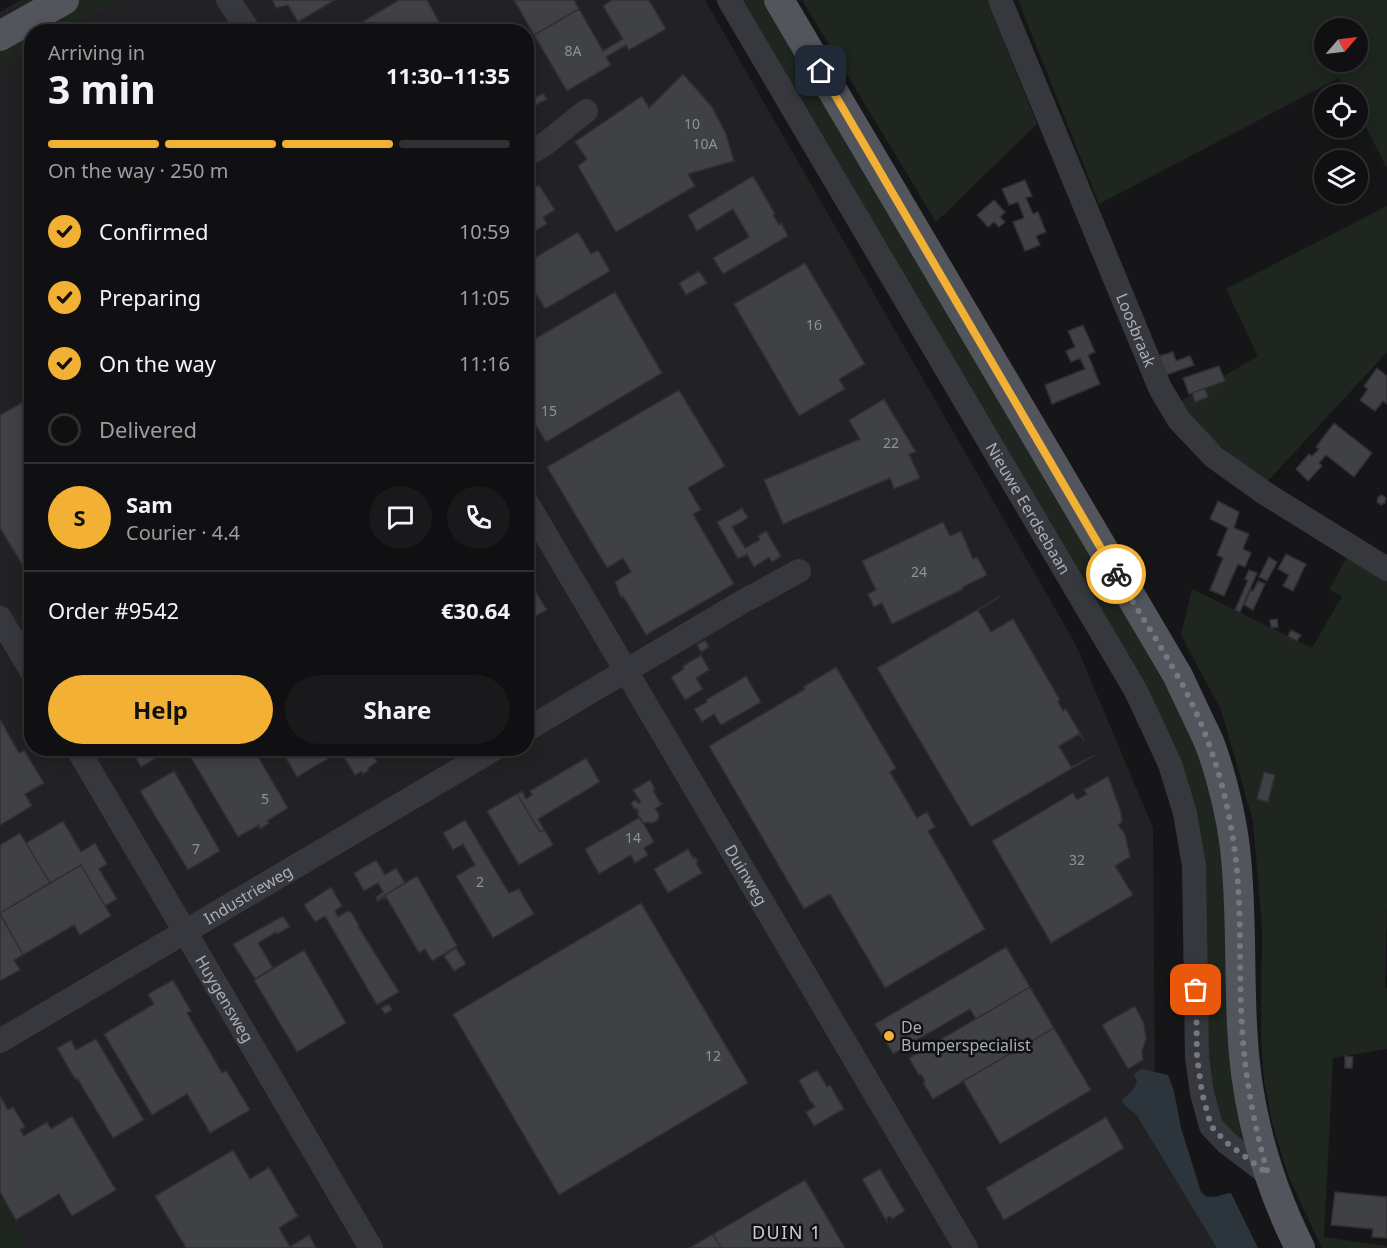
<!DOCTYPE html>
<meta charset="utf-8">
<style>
:root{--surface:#101012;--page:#19191b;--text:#f1f3f6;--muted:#9c9d9f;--line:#303032;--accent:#f2b134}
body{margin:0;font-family:"Noto Sans",sans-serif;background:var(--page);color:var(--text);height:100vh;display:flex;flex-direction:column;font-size:22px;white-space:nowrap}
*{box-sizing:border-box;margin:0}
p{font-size:20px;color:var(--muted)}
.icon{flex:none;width:33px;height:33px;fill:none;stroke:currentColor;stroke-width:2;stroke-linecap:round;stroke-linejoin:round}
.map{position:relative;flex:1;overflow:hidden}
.details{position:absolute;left:24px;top:24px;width:510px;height:732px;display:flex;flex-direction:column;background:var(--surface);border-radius:24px;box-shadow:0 3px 15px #0003,0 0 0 2px var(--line)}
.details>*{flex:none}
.needle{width:39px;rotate:62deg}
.controls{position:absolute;left:1314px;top:18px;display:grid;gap:12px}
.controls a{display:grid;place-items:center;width:54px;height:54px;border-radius:50%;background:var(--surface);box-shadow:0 3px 15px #0003,0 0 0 2px var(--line);font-size:30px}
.pin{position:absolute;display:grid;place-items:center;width:51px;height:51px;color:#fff;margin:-26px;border-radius:12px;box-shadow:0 3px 9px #0006}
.courier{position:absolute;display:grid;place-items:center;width:60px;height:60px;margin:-30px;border:4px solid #f2b134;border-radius:50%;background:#fff;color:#222;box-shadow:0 2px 8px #0007}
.headline em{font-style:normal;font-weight:700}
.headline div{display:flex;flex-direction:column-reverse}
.headline{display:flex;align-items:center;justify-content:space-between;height:102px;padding:0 24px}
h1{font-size:39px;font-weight:700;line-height:45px}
.bar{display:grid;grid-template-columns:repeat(4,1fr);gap:9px 6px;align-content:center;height:72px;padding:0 24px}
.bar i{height:8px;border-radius:4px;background:var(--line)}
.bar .on{background:var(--accent)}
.bar p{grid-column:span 4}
.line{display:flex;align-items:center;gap:15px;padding:0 24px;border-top:2px solid var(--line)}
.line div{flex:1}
.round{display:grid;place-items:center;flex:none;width:63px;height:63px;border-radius:32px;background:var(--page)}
ol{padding:0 24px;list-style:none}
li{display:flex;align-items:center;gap:18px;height:66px}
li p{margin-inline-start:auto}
li .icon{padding:6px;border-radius:50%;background:var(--accent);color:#111;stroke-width:4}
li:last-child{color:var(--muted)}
li i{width:33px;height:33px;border:3px solid var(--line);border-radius:50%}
.primary-button{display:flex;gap:12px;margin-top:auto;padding:12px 24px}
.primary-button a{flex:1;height:69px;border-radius:36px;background:var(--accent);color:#111;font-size:24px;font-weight:700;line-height:69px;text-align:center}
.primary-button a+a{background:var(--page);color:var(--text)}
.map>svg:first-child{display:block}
.built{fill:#222225;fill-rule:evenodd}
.green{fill:#1e261f;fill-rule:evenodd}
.water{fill:#2c353c}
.building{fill:#404145;stroke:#303034;stroke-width:1.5}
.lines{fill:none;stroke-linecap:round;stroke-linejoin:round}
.minor{stroke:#37383d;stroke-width:24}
.major{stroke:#53555c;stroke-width:30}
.done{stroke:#757880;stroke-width:6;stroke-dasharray:0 10.8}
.route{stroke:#f2b134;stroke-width:8}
.poi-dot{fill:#f2b134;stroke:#111113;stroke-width:2}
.labels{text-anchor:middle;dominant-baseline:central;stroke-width:5;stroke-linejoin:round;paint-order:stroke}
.number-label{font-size:14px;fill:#8e929b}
.street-label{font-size:16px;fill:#a8adb8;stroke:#111113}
.poi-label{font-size:16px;fill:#a8adb8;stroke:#111113;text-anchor:start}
.neighbourhood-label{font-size:18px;letter-spacing:1.5px;fill:#c9ccd4;stroke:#111113}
</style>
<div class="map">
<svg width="1387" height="1248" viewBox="0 0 1387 1248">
<rect width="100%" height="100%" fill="#161618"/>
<path class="built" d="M21 0H705L1076 645 1153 828 1155 1087 1223 1248H0V12ZM32 32H526V748H32Z"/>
<path class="green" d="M82 0H119L65 31 32 32 31 51 0 70V48Z
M736 0H769L1187 713 1219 814 1252 1153 1212 1111 1195 816Z
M802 0H987L1037 124 936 222Z
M1018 0H1387V168L1358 112V94H1348L1339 78 1099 204ZM1324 28H1358V62H1324Z
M1387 206V352L1266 483 1205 433 1179 402 1258 356 1226 289Z
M1347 556 1387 581V906L1385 988H1387V1049L1333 1058 1324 1237 1387 1246V1248H1322L1289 1178 1273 1126 1264 1081 1261 1036 1262 928 1253 821 1221 710 1181 635 1192 589 1312 648 1342 596 1329 590Z
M0 1200 28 1248H0Z"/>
<path class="water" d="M1142 1069 1168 1075 1174 1091 1181 1128 1201 1192C1210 1202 1219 1194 1231 1193L1258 1248H1217L1136 1114 1125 1106 1122 1100 1134 1089 1137 1081 1134 1074Z"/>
<path class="building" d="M272 0H335L298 22 288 5 276 8Z
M399 0H427L443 29 439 32H345Z
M514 0H574L579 9 534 35Z
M612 0H649L666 29 629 50 626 45 606 57 611 65 567 91 534 35 579 9 603 51 623 39 603 6Z
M683 74 712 107 726 134 734 161 688 174 695 186 616 232 578 166 587 159 575 142 642 96 649 108Z
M543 93 547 99 536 105 533 99Z
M753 176 775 214 773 215 779 225 781 223 788 236 723 274 713 258 749 237 733 209 697 231 688 215Z
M1025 180 1032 196 1026 198 1033 214 1038 212 1046 232 1036 236 1040 245 1025 251 1013 222 1024 218 1018 202 1009 205 1002 189Z
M539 185 555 210 543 217 547 224 526 236V189L528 191Z
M994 200 1005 212 1000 217 1005 222 999 227 994 222 988 227 977 215Z
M578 232 591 254 598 250 610 271 545 309 533 289 526 292V263Z
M805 263 865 364 839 379 845 389 799 416 734 304Z
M699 271 707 283 686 295 679 283Z
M615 292 662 373 546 442 532 419 526 423V344Z
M1083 325 1095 352 1088 355 1100 384 1052 404 1045 385 1085 369 1080 358 1071 362 1066 351 1075 347 1068 331Z
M1173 352 1176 361 1190 356 1194 365 1166 375 1159 356Z
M1219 366 1225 381 1189 394 1183 378Z
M1377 368 1387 376V404L1383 401 1375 411 1360 400 1368 389 1364 386Z
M1205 388 1208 397 1195 402 1192 393Z
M679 390 725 466 688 488 701 510 693 514 734 584 646 635 623 596 621 597 615 582 631 572 623 558 607 568 547 467Z
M32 397V561L23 566 0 528V415Z
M884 399 916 452 909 454 920 478 894 489 890 478 783 524 764 480 860 439 849 420Z
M1334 423 1372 453 1354 477 1326 455 1319 463 1322 466 1308 481 1296 469 1309 454 1312 456 1319 449 1316 447Z
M1382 495 1386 498 1385 503 1381 505 1377 502 1378 497Z
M1218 501 1239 512 1234 528 1249 534 1243 549 1251 553 1245 567 1238 564 1224 596 1210 590 1223 558 1217 555 1228 528 1210 519Z
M742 508 748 518 732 527 745 548 760 540 758 536 766 531 781 556 772 562 769 557 754 567 747 554 738 559 717 522Z
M943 522 950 536 961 531 973 559 977 557 987 575 963 587V589L892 624 882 603 874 607 868 594 876 590 862 561Z
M1286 554 1306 564 1293 591 1283 586 1289 575 1278 569Z
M1269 557 1277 562 1267 581 1259 577Z
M1249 570 1257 573 1240 612 1235 610 1248 580 1245 579Z
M526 576 547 610 526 621Z
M1258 581 1265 584 1253 610 1244 605 1251 590 1253 591Z
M1001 596 978 610 991 632 1013 619 1060 700 1058 701 1063 711 1066 709 1084 740 1079 734 1059 746 1071 767 1095 755 971 827 877 668Z
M1277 619 1278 627 1271 628 1270 620Z
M1291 630 1301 635 1297 641 1288 636Z
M705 640 709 647 701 652 697 645Z
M701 655 709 670 696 678 703 689 685 700 671 677 684 669 683 666Z
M836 667 896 768 890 772 917 818 927 812 935 827 928 831 985 929 885 988 830 894 804 909 709 746 805 689 803 687Z
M746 676 761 702 721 725 714 714 702 722 694 709 707 702 706 700Z
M0 719 19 753 24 750 44 783 25 794 32 806 0 825Z
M130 748H172L141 767Z
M203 748H253L288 808 267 821 269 823 260 829 259 825 238 837 190 756Z
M280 748H324L329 758 297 777Z
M360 748H369L377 762 368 768 369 770 363 774 362 771 355 775 344 757Z
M586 758 600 782 538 819 544 829 540 832 517 794 522 791 526 799 532 795 530 791Z
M174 771 220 851 188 870 140 791Z
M1264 772 1275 775 1268 802 1257 799Z
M1108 776 1121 812 1122 822 1118 825 1125 834 1130 857 1115 866 1133 895 1051 943 992 841 1073 793 1077 800 1087 794 1084 790Z
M650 780 655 789 653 790 661 804 664 803 655 809 659 814 658 820 652 823 647 822 643 824 637 813 639 812 636 808 634 809 631 803 635 800 639 803 641 802 633 790Z
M517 794 540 832 544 829 553 845 519 865 487 811Z
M640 817 654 842 644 848 648 855 635 863 631 855 599 874 585 849Z
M465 820 509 893 519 889 534 914 493 938 456 876 475 865 463 844 453 850 443 833Z
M63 821 81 852 95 843 107 864 99 869 117 899 105 906 81 865 50 883 26 843Z
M20 833 50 883 0 913V845Z
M688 849 693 858 695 857 698 862 696 863 702 873 668 893 654 869Z
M376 860 385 875 396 868 405 883 377 900 376 897 383 892 378 883 364 891 354 873Z
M81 865 111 916 80 935 74 925 23 955 0 913Z
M417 876 457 946 432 961 425 949 419 953 386 897 378 901 377 900Z
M331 887 342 906 335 911 338 917 348 911 351 912 359 925 358 926 399 992 377 1005 325 916 315 922 304 905Z
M641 903 748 1083 559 1195 453 1014Z
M0 914 23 955 14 960 20 970 0 981Z
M283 916 290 927 277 934 276 932 258 943 273 968 255 979 233 944Z
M1006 947 1030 987 976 1019 970 1009 893 1054 875 1024Z
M456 948 466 964 454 971 444 956Z
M304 950 346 1023 297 1052 254 980Z
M173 980 191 1011 187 1013 222 1073 226 1070 250 1110 210 1133 187 1094 152 1115 104 1034 154 1004 148 994Z
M1030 987 1054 1028 933 1099 923 1083 925 1082 921 1074 919 1075 909 1058Z
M389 1004 392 1010 385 1014 381 1008Z
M1135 1006 1144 1024 1146 1039 1142 1051 1143 1060 1128 1069 1102 1025Z
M1054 1028 1091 1090 1000 1144 963 1081Z
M96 1039 144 1120 113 1138 77 1078 75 1079 57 1048 71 1040 76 1050Z
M1345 1056 1353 1057 1352 1068H1345Z
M817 1070 827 1087 830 1085 844 1109 814 1126 806 1112 815 1107 812 1102 811 1103 799 1080Z
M0 1096 8 1110 13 1107 25 1127 20 1130 24 1136 47 1122 51 1129 72 1116 116 1190 72 1216 59 1194 16 1220 0 1192Z
M1106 1117 1124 1148 1004 1220 986 1188Z
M233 1150 250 1179 269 1167 298 1216 279 1228 290 1247 309 1235 316 1248H186L155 1196Z
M880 1169 905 1211 892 1219 890 1216 887 1218V1222L862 1179Z
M805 1180 845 1248H721L713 1234Z
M1335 1192 1387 1197V1238L1372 1237 1373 1229 1331 1225Z
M713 1234 721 1248H689Z"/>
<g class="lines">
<g class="minor">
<path d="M228 0 250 32"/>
<path id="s1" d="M729 0 1136 691 1170 764 1185 813 1194 866 1197 1057 1202 1093 1211 1126 1227 1143 1268 1174"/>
<path id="s2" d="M1000 0 1160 388 1179 420 1214 457 1266 494 1387 569"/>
<path d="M526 155 545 144 586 111"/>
<path id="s3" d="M526 501 966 1248"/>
<path d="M0 618 32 672"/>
<path d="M526 730 742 602 799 571"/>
<path id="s4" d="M77 748 371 1248"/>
<path id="s5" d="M0 1041 496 748"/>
</g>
<path class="major" d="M779 0 1178 676C1188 698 1199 720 1209 742 1221 773 1231 815 1235 848 1242 907 1239 966 1242 1025 1245 1104 1265 1178 1300 1248
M0 36 64 0"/>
</g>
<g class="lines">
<path class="done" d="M1116 574C1136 608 1158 641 1177 675 1207 727 1226 787 1234 846 1243 906 1238 967 1242 1027 1245 1077 1254 1126 1268 1174L1227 1143 1211 1126 1202 1093 1197 1057 1196 990"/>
<path class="route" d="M821 71 1116 574"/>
</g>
<circle class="poi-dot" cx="889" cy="1036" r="6"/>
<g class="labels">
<g class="number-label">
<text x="573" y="50">8A</text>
<text x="692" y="123">10</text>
<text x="705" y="143">10A</text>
<text x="814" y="324">16</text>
<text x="549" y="410">15</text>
<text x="891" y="442">22</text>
<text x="919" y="571">24</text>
<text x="265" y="798">5</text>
<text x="633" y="837">14</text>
<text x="196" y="848">7</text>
<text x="1077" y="859">32</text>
<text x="480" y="881">2</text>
<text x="713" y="1055">12</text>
</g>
<g class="street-label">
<text stroke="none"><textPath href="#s2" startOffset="357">Loosbraak</textPath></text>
<text stroke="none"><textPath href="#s1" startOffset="590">Nieuwe Eerdsebaan</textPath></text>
<text stroke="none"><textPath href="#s3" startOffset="434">Duinweg</textPath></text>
<text stroke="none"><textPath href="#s5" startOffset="288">Industrieweg</textPath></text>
<text stroke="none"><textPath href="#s4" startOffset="291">Huygensweg</textPath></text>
</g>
<g class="poi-label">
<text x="901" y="1027">De<tspan x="901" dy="18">Bumperspecialist</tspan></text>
</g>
<g class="neighbourhood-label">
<text x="787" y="1232">DUIN 1</text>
</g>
</g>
</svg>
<div class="controls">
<a><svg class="needle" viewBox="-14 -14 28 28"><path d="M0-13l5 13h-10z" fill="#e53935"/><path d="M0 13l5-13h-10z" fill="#9c9d9f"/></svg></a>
<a><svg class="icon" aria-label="locate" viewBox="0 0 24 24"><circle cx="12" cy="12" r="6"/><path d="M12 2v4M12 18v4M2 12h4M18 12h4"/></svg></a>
<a><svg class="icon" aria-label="layers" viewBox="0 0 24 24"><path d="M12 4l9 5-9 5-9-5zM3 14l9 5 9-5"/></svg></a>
</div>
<div class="pin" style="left:1196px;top:990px;background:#ea580c"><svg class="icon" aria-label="bag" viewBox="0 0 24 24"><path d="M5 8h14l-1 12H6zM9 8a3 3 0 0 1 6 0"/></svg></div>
<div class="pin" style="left:821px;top:71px;background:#1f2937"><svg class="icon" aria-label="home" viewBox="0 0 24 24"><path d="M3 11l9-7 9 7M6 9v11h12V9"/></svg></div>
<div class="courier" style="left:1116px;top:574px"><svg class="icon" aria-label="bike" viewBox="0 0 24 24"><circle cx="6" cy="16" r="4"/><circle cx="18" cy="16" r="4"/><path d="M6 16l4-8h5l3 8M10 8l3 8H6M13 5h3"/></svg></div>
<section class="details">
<div class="headline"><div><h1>3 min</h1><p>Arriving in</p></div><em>11:30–11:35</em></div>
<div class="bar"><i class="on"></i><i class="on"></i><i class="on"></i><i></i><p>On the way · 250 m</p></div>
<ol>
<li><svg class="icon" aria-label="check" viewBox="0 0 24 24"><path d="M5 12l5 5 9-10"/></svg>Confirmed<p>10:59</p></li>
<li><svg class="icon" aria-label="check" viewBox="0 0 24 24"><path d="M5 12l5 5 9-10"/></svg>Preparing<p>11:05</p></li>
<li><svg class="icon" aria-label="check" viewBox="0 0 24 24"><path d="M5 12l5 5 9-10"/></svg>On the way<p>11:16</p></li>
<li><i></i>Delivered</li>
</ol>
<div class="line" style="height:108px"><b class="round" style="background:var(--accent);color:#111">S</b><div><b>Sam</b><p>Courier · 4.4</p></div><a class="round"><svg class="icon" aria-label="chat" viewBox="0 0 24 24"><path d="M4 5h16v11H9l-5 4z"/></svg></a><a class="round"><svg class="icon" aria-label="phone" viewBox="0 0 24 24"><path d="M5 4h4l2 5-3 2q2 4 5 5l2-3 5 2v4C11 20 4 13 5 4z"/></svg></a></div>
<div class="line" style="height:78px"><div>Order #9542</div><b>€30.64</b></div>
<div class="primary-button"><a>Help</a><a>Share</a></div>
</section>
</div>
